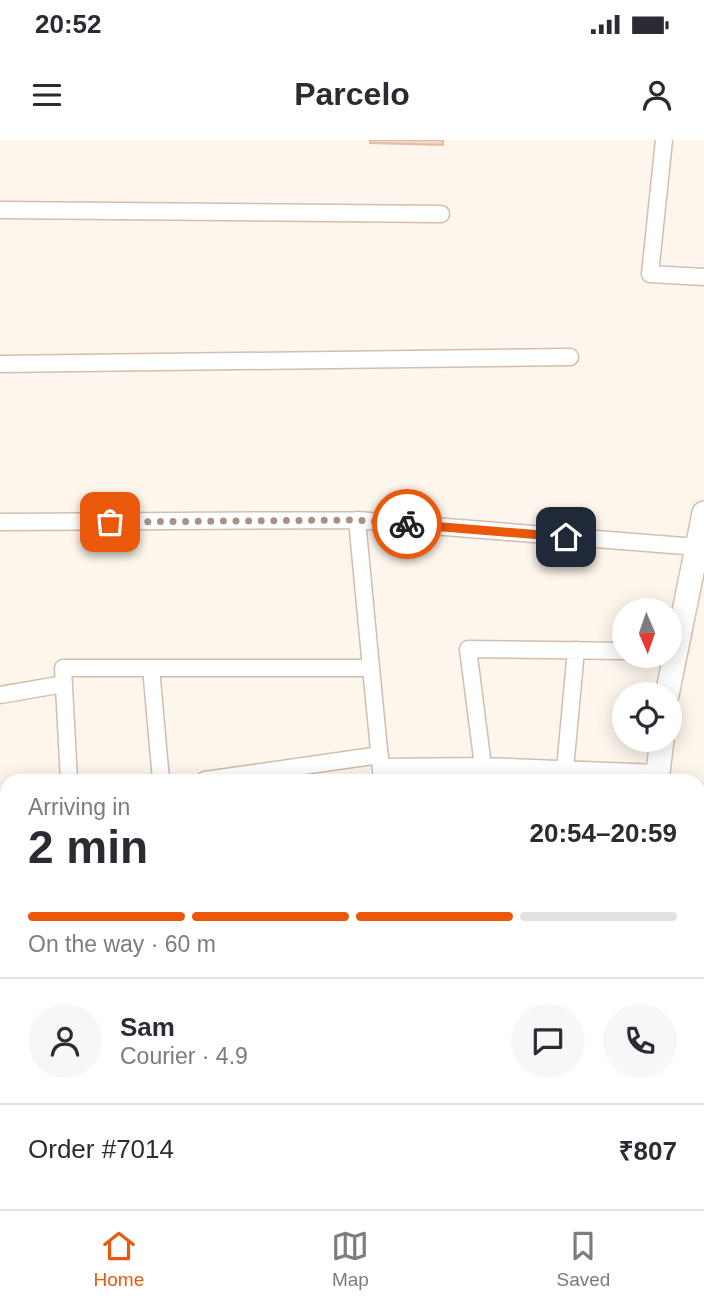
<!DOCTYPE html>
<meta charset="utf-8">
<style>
:root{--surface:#fff;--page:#f7f7f7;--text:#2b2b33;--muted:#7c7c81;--line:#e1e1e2;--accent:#ea580c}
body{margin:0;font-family:Arial,sans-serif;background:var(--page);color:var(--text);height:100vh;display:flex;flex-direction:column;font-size:26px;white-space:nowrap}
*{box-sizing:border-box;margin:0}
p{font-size:23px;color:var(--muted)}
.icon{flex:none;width:38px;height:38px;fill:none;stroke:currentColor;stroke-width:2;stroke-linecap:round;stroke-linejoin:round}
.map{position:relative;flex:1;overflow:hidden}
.drawer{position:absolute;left:0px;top:634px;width:705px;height:436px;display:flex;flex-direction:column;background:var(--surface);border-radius:21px 21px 0 0;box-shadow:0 4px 18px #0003}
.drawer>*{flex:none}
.needle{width:46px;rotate:178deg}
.buttons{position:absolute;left:612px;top:458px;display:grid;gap:14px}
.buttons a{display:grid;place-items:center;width:70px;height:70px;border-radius:50%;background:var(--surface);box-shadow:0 4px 18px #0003;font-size:35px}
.pin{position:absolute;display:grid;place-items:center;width:60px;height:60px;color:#fff;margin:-30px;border-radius:14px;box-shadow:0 4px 10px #0006}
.courier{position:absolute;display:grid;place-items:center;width:70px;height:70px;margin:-35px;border:5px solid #ea580c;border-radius:50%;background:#fff;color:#222;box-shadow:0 2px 9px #0007}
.summary em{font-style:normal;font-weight:800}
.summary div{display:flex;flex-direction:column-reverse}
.summary{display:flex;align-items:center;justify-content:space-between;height:119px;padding:0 28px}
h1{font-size:46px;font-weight:800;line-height:52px}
.bar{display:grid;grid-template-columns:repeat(4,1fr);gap:10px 7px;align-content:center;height:84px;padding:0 28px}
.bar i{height:9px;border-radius:5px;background:var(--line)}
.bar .current{background:var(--accent)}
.bar p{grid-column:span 4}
.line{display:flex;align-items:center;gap:18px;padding:0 28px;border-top:2px solid var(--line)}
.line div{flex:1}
.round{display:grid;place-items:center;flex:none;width:74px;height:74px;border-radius:37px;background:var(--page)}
.status{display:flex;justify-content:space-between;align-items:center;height:49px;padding:0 35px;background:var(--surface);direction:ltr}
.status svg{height:19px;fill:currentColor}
header{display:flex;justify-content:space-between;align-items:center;height:91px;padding:0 28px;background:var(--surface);font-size:32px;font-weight:800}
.tabs{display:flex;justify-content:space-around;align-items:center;height:98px;border-top:2px solid var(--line);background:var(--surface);font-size:19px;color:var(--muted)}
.tabs a{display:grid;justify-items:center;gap:4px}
.tabs .current{color:var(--accent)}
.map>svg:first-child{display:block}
.building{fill:#f3d5c3;stroke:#e6bba3;stroke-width:2}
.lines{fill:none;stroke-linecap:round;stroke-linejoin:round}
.street-casing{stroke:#d1beb0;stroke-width:19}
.secondary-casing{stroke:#d6c0b0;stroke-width:26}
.street{stroke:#fff;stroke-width:16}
.secondary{stroke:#fff;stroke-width:23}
.done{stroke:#a89285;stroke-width:7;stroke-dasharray:0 12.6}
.route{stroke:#ea580c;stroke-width:9}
</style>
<div class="status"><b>20:52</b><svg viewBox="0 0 49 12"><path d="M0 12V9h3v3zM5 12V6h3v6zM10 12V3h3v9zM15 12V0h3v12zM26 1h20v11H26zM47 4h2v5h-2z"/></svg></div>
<header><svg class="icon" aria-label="menu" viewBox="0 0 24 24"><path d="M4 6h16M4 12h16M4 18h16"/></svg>Parcelo<svg class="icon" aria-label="person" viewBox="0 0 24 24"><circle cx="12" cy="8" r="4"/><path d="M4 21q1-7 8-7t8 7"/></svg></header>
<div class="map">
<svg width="704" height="1069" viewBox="0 0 704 1069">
<rect width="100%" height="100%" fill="#fdf6ec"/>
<path class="building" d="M370 0H443V5L370 3Z"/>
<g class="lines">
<defs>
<path id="street" d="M664 0 650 134 704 137
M0 70 441 74
M0 224 570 217
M357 380 371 528
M0 382 357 380 697 407
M625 511 468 509 483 626 658 633
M151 528 161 640
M0 555 64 544
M381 627 483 626
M565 629 576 510
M69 640 63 528H371L382 640
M205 640 380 615
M0 760 7 759
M698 810H704
M0 852 7 851
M698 962H704
M0 976H7
M0 1002 7 1018
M26 1062 28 1069
M195 1066 344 1062
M388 1069 389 1062"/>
<path id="secondary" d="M667 555 704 373
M657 640 662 600
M563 1069 566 1062"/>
</defs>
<use href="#street" class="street-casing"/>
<use href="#secondary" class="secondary-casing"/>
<use href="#street" class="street"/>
<use href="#secondary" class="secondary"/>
</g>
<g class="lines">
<path class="done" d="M110 382 357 380 407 384"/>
<path class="route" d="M407 384 566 397"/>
</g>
</svg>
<div class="buttons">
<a><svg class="needle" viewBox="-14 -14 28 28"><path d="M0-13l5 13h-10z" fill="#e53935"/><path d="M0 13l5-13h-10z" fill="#7c7c81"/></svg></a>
<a><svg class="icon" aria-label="locate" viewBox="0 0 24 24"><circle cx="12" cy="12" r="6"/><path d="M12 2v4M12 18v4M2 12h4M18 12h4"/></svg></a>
</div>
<div class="pin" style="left:110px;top:382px;background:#ea580c"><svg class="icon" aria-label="bag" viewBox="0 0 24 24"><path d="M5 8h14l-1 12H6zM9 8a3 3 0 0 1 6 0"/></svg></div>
<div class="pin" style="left:566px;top:397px;background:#1f2937"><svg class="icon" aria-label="home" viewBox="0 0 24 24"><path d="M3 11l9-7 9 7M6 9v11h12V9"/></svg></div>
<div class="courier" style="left:407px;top:384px"><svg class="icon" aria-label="bike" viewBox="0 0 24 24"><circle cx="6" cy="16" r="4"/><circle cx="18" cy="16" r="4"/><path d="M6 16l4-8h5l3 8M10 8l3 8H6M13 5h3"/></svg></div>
<section class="drawer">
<div class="summary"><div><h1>2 min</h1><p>Arriving in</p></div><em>20:54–20:59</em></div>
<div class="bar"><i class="current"></i><i class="current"></i><i class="current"></i><i></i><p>On the way · 60 m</p></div>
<div class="line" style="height:126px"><a class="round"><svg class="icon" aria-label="person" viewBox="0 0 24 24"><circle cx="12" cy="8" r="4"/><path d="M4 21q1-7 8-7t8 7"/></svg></a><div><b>Sam</b><p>Courier · 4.9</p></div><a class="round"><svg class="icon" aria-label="chat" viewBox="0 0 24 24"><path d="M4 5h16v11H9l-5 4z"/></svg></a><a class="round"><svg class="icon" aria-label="phone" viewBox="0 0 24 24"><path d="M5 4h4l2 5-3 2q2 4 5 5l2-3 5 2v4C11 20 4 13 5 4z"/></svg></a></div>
<div class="line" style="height:91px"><div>Order #7014</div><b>₹807</b></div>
</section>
</div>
<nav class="tabs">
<a class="current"><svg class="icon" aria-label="home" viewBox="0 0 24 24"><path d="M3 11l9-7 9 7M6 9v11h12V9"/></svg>Home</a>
<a><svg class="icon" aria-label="map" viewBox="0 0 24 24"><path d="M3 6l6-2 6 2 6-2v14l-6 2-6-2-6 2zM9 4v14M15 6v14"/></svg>Map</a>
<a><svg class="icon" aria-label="saved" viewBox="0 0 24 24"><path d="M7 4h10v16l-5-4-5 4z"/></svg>Saved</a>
</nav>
